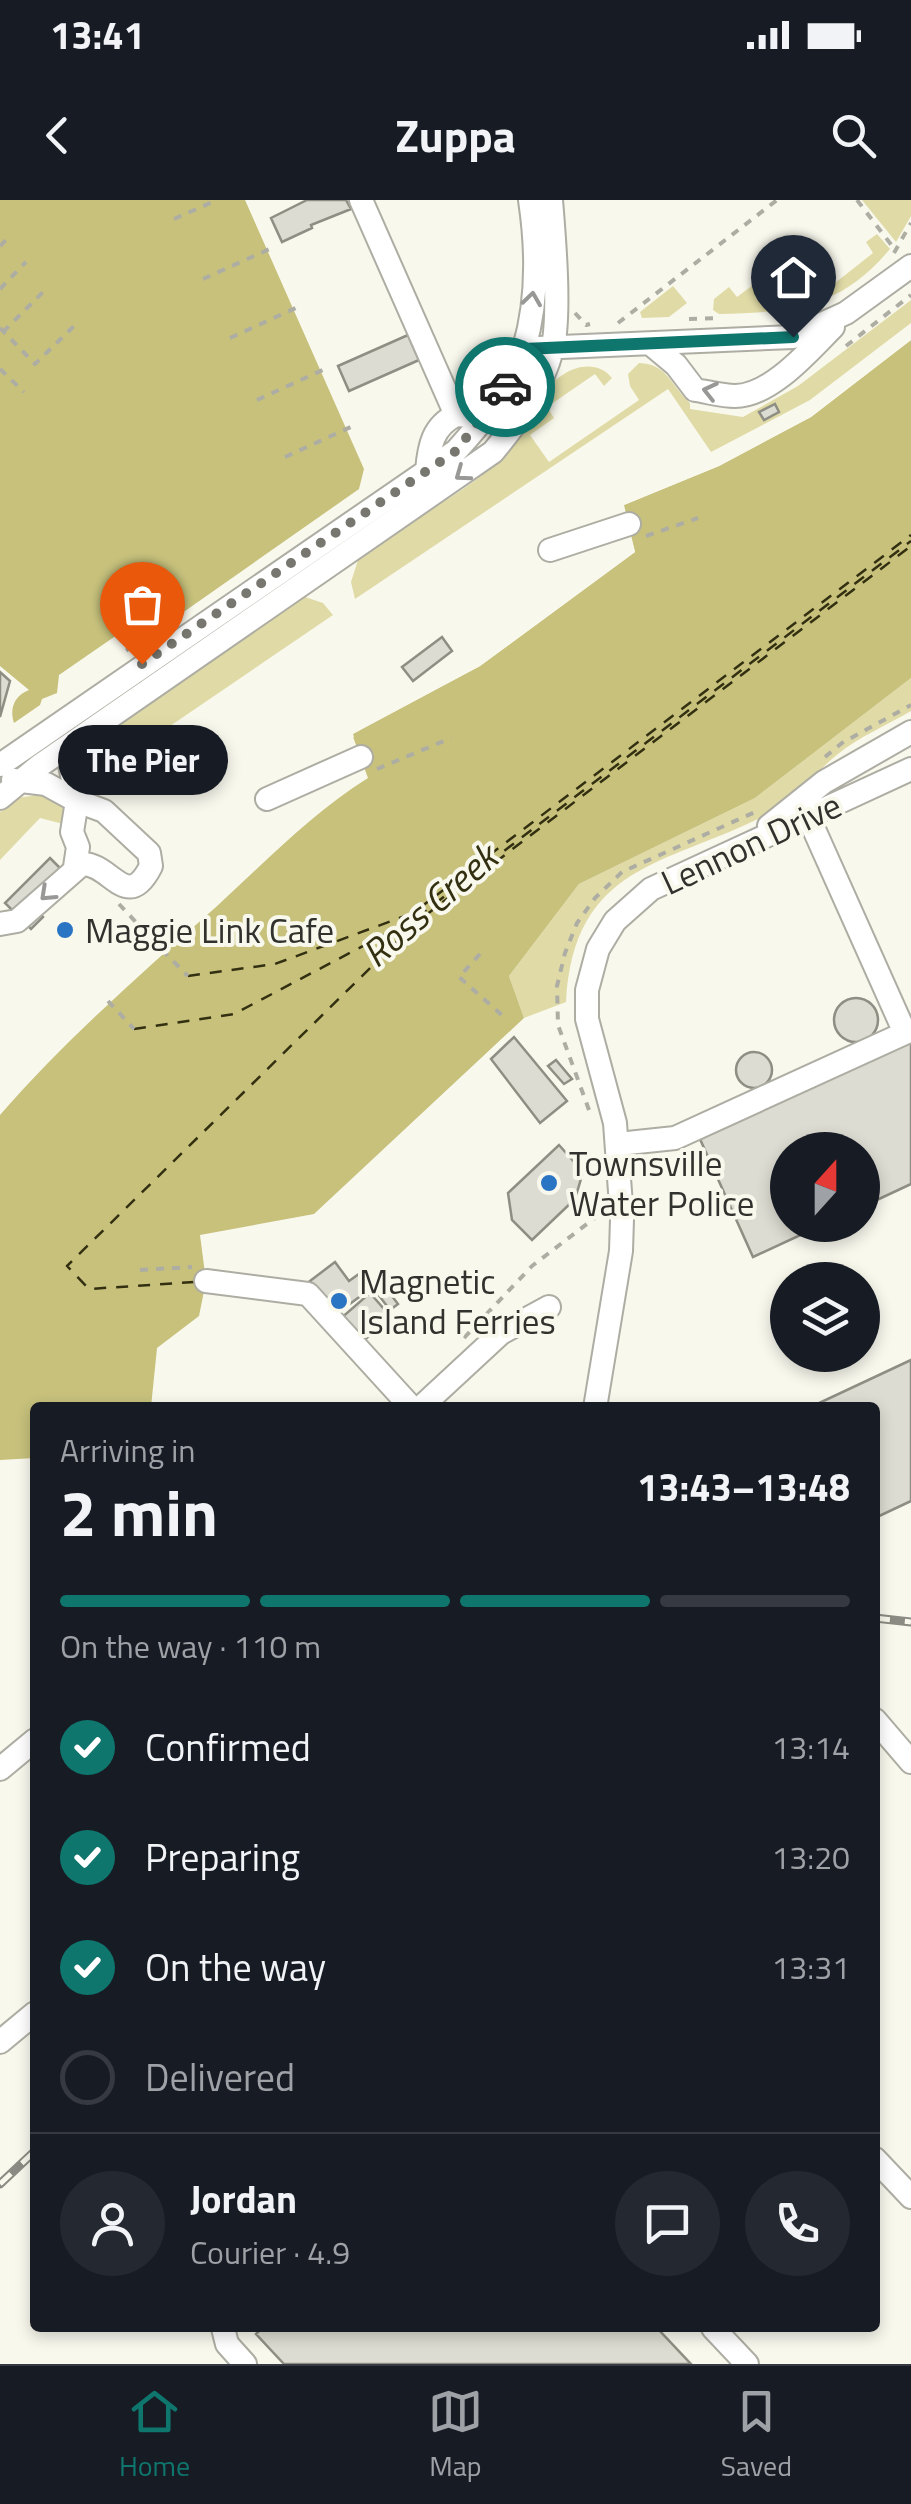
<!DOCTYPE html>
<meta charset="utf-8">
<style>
:root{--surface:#171b24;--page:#242831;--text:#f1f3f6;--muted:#9ea1a6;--line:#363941;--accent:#0f766e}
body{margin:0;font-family:"Titillium Web",sans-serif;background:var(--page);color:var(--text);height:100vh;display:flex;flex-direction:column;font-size:38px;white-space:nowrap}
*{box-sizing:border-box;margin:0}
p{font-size:32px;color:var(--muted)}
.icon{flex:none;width:55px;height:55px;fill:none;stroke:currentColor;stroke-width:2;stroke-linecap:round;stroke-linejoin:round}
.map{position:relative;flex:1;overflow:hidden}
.details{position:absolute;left:30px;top:1202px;width:850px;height:930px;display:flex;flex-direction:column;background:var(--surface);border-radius:10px;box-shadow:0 5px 15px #0003}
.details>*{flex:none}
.needle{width:65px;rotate:21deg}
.buttons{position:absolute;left:770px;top:932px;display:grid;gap:20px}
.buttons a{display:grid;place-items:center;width:110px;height:110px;border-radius:50%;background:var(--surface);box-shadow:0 5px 15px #0003;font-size:50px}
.pin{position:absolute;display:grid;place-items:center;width:85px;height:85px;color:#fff;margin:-102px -42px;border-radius:50% 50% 50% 0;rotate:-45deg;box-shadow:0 0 10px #0007}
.pin .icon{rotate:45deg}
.courier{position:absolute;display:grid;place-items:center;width:100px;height:100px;margin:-50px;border:8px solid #0f766e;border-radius:50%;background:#fff;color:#222;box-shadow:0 2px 12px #0007}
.bubble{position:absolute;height:70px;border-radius:35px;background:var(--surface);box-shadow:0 5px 15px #0003;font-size:32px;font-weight:700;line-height:70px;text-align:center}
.overview em{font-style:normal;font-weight:700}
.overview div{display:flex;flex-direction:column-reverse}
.overview{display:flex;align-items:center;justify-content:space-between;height:170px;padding:0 30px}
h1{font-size:65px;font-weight:700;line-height:75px}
.bar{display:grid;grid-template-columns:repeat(4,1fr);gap:15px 10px;align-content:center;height:120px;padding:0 30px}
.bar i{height:12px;border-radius:8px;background:var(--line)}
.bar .current{background:var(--accent)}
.bar p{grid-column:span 4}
.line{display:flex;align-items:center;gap:25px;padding:0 30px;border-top:2px solid var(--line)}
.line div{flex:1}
.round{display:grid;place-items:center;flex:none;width:105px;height:105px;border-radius:52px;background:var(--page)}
ol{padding:0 30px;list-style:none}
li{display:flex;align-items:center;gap:30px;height:110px}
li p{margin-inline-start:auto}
li .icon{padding:10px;border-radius:50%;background:var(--accent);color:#fff;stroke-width:4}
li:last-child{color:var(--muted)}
li i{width:55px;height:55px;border:5px solid var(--line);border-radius:50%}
.status{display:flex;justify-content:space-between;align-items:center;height:70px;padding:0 50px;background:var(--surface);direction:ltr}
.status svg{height:28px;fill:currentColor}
header{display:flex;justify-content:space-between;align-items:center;height:130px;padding:0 30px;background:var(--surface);font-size:45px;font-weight:700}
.menu{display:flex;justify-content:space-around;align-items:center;height:140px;border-top:2px solid var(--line);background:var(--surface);font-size:28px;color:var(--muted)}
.menu a{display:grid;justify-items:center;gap:5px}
.menu .current{color:var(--accent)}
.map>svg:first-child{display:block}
.green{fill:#e0dba6}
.water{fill:#c7c17c}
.pier{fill:#f9f8ed}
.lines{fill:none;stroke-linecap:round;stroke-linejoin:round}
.ferry{stroke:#333011;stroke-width:2.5;stroke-dasharray:12 10;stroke-linecap:butt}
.building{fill:#dddcd2;stroke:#8f8e84;stroke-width:2.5}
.minor-casing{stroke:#aeada3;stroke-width:26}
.path{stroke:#adada4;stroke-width:4;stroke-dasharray:8 8;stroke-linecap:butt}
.minor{stroke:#fff;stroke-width:22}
.rail-casing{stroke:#8b8a83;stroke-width:9}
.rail{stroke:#f9f8ed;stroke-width:5;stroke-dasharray:15;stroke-linecap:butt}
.oneway{stroke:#989896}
.done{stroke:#777770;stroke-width:10;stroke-dasharray:0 18}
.route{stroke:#0f766e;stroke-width:12}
.poi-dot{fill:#2a74c4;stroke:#f9f8ed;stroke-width:4}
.labels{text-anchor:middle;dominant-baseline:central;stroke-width:8;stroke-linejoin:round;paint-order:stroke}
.street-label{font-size:35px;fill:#31312d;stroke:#f9f8ed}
.poi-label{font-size:35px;fill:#31312d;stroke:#f9f8ed;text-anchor:start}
.water-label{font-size:38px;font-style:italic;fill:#333011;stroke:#f9f8ed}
</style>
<div class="status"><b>13:41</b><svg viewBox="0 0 49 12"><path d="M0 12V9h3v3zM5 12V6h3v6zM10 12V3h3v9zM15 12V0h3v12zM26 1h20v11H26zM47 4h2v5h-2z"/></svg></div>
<header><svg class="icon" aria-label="back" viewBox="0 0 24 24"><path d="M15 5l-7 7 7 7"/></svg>Zuppa<svg class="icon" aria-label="search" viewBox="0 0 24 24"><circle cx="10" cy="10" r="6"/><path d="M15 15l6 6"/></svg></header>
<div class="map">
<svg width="911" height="2164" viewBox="0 0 911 2164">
<rect width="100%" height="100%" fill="#f9f8ed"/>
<path class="green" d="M862 0H911V16L896 42Z
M877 34 890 49C840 109 792 112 719 114L713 110 714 99 729 87 737 97 753 85 764 100 780 87 790 99 806 87 816 98 873 53 866 42Z
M673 86 687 103 669 117 642 118 640 112Z
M911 100V123L810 200 711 252 668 189 355 399 351 382 358 360C403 318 469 297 509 249 529 226 537 190 564 174 580 164 600 163 612 178L604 186 595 174 547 207 554 218 530 235 549 262 639 200 630 186 628 174 639 163C668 164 671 186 690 203V209L743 217 798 186Z
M305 397 323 403 333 415 82 586 78 554 84 544 297 399Z
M911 478V511C887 525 859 537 838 554 815 572 794 601 768 614 668 666 574 662 566 802L524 818 509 776 579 684 755 598Z
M44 594 65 603 63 624 40 618 0 660V612L17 598Z"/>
<path class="water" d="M0 0H245L364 269 359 289 175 418 143 417 59 475 57 493 42 499 40 505 14 523C9 508 15 495 29 490L0 466Z
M911 140V478L755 598 579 684 509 776 524 818 314 1014 200 1035 206 1081 199 1116 157 1148 151 1207 35 1208V1258L0 1260V915C65 840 142 773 216 707 265 662 312 613 368 578L352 534 480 466 635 352 624 305 719 266 811 217Z"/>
<path class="pier" d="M911 135V140L811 217 719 266 619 307 621 300 717 261 809 213Z
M632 341 635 352 480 466 353 534 354 537 349 539 350 530 477 462 630 350 628 342Z"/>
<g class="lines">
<path class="ferry" d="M188 776 275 764 413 713 911 335
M134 829 234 814 416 718 911 341
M194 1082 89 1089 67 1066 418 721 911 346"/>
</g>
<path class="building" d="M307 0H346L351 9 311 25 312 28 282 42 271 18Z
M408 135 419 160 349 191 338 166Z
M775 204 779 212 764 220 759 212Z
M442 437 452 451 413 481 402 467Z
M0 472 10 481 0 517Z
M50 658 62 670 29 703 43 717 31 729 5 703Z
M834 820a22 22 0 1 1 44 0a22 22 0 1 1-44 0Z
M514 837 567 901 540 923 491 859Z
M911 842V984L862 1007V950H788V1025H822L753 1057 700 939Z
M736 870a18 18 0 1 1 36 0a18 18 0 1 1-36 0Z
M556 860 572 879 564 884 548 866Z
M559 945 583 972 575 999 532 1040 512 1020 508 993Z
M335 1062 349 1081 363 1071 374 1086 335 1115 310 1081Z
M382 1083 398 1104 390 1110 374 1089Z
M370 1093 391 1117 361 1143 340 1119Z
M911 1160V1301L875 1318V1208H818L817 1204Z
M262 2128H657L691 2164H284L256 2134Z"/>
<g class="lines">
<defs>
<path id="minor" d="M361 0 456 215
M652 145 676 165 695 190C708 192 723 196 735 196 771 196 810 150 833 127
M538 148 793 137 846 113 911 66
M427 271C429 246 433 226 456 215L470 216
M550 350 629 324
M0 565 456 251C482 222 513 186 524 148 538 101 537 47 530 0
M0 598 39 566 493 252C518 222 542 188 552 150 561 117 554 36 551 0
M267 599 361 557
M769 626 824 582 911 532
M75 667 78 647 72 632 77 601 70 565 81 537
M0 724 17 721 82 664C111 663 127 714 151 666L149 653 104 611 77 601 46 584 13 580
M618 944 675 938 905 833 808 616
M206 1081 308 1094 412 1208
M420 1208 501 1133 549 1107
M595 1208 621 1051 622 1019 615 923 587 819V790L598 749 615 721 651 689 911 569
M875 1520 911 1562
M0 1569 35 1540
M0 1842 35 1813
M875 1959 911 1997
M223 2128 227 2144 245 2164
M713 2128 747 2164"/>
</defs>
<use href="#minor" class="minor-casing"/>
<path class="path" d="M857 0 896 51
M174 19 217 0
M0 46 6 40
M894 53 911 23
M203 79 274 47
M0 89 26 62
M575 113 586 125 590 124
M689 119 720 118
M618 123 777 0
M0 128 35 164 76 124
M3 132 44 91
M230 138 300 106
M846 146 911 95
M0 169 24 192
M257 200 327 168
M285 257 355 225
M646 336 698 318
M117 435 129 451
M825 557 842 543 911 505
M377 569 451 538
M119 704 147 734
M162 750 188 776
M480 754 459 777 503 816
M108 801 134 829
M589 910 558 825 557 786 565 753 577 723 595 698 622 672 755 612
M140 1070 192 1067
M464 1138 532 1066 596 1017"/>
<use href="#minor" class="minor"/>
<defs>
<path id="rail" d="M875 1418 911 1422
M0 1984 35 1951"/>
</defs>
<use href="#rail" class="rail-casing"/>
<use href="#rail" class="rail"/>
</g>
<defs><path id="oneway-chevron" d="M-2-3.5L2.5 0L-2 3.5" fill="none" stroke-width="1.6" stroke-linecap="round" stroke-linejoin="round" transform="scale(2.5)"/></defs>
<g class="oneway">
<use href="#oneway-chevron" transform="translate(532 99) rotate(-82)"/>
<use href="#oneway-chevron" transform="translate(710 191) rotate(-167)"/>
<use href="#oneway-chevron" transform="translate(462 274) rotate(144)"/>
<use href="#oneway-chevron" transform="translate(47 694) rotate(137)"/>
</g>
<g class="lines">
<path class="done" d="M142 464 456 251 505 187"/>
<path class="route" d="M505 187 524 149 793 137"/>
</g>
<g class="poi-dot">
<circle cx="65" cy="730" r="10"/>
<circle cx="549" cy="983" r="10"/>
<circle cx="339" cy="1101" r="10"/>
</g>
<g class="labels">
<g class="street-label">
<text transform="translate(751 643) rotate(-25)">Lennon Drive</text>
</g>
<g class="poi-label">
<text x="85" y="730">Maggie Link Cafe</text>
<text x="569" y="963">Townsville<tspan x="569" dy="40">Water Police</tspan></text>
<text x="359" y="1081">Magnetic<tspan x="359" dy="40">Island Ferries</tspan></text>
</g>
<g class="water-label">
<text transform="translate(429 705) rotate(-41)">Ross Creek</text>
</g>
</g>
</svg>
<div class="buttons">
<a><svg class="needle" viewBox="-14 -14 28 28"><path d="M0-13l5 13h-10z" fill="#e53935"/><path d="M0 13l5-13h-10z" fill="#9ea1a6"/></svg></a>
<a><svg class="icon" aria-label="layers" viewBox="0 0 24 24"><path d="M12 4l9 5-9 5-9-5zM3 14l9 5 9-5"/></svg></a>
</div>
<div class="pin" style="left:142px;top:464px;background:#ea580c"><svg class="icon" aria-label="bag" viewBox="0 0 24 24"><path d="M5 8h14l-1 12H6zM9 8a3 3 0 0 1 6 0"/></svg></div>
<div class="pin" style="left:793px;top:137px;background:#1f2937"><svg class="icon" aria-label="home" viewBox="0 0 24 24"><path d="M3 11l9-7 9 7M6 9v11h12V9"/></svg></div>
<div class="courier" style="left:505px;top:187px"><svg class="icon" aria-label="car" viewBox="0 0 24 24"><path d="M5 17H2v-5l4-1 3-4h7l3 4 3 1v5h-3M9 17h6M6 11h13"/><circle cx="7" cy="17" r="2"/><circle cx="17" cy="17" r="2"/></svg></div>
<div class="bubble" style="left:58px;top:525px;width:170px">The Pier</div>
<section class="details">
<div class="overview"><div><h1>2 min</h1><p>Arriving in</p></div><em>13:43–13:48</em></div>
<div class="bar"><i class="current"></i><i class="current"></i><i class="current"></i><i></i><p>On the way · 110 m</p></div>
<ol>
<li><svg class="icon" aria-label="check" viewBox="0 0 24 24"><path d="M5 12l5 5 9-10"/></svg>Confirmed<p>13:14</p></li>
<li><svg class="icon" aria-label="check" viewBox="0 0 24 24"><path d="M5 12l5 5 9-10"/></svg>Preparing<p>13:20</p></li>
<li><svg class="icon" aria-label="check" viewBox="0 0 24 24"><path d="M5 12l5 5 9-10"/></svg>On the way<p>13:31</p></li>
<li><i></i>Delivered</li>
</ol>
<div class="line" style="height:180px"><a class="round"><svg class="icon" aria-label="person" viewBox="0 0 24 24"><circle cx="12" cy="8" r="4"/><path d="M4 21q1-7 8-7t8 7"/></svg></a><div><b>Jordan</b><p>Courier · 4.9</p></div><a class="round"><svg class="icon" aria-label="chat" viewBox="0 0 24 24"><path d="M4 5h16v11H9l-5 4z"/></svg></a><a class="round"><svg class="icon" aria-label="phone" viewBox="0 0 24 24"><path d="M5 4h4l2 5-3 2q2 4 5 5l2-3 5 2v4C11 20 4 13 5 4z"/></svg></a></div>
</section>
</div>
<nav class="menu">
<a class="current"><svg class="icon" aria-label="home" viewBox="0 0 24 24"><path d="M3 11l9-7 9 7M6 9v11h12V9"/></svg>Home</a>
<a><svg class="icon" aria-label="map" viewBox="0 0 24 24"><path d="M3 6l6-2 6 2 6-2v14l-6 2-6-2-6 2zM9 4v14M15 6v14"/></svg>Map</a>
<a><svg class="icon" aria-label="saved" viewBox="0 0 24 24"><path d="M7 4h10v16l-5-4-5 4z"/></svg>Saved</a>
</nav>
